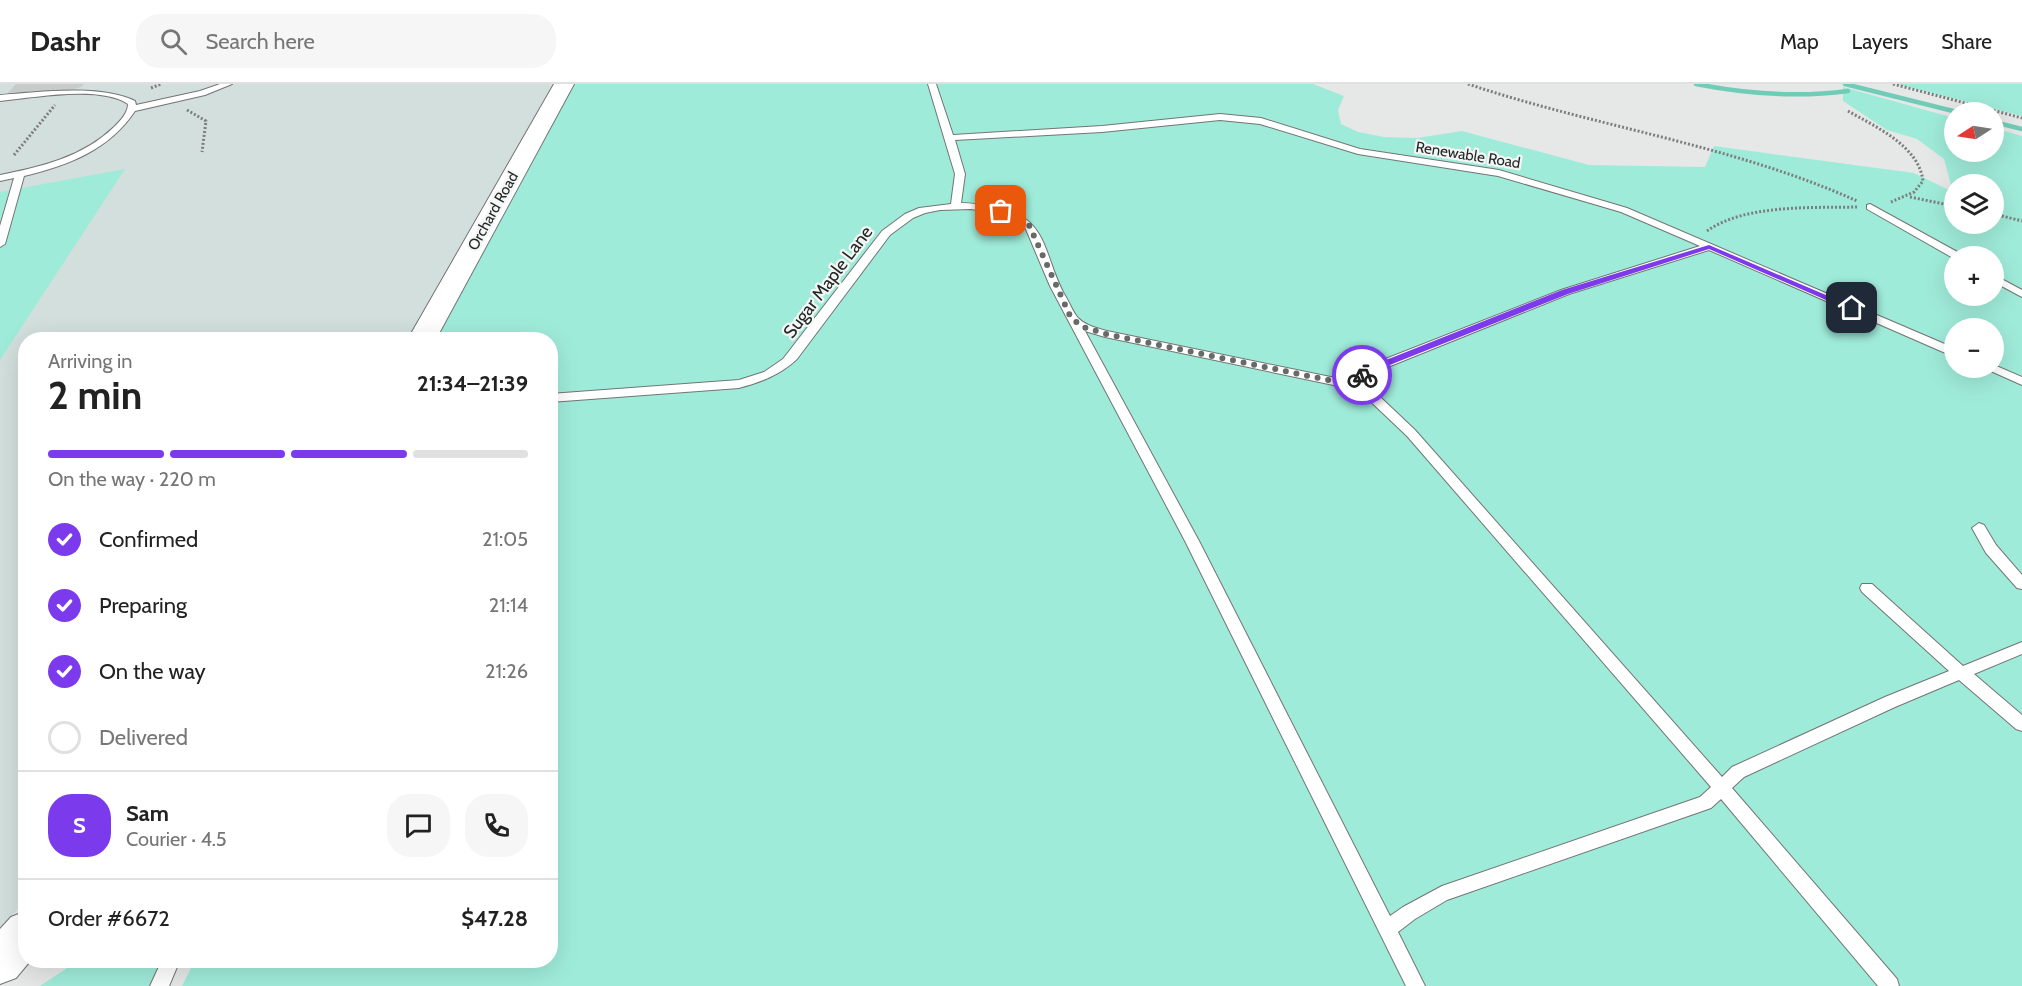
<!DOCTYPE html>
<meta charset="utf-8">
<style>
:root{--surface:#fff;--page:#f6f6f6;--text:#222;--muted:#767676;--line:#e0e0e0;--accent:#7c3aed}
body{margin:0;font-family:Cabin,sans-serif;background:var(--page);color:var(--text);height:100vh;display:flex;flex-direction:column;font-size:22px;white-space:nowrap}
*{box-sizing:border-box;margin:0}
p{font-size:20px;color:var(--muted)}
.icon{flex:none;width:33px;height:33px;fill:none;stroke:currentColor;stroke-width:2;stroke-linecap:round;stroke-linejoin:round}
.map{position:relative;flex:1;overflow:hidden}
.side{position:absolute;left:18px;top:248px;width:540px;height:636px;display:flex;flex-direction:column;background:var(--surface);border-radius:24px;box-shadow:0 6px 24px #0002}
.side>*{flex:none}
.needle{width:39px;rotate:258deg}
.tools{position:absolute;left:1944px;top:18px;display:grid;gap:12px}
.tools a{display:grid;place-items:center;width:60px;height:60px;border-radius:50%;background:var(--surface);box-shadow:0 6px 24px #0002;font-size:30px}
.pin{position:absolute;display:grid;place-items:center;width:51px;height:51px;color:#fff;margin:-26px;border-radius:12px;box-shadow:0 3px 9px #0006}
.courier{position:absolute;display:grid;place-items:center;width:60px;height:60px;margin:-30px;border:4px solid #7c3aed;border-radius:50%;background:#fff;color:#222;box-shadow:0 2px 8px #0007}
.head em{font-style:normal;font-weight:700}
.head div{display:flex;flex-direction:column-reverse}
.head{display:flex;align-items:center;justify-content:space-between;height:102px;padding:0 30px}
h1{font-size:39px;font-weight:700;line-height:45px}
.bar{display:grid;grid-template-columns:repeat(4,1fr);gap:9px 6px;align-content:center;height:72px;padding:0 30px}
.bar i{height:8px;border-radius:4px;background:var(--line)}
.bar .on{background:var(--accent)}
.bar p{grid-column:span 4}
.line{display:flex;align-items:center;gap:15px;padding:0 30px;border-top:2px solid var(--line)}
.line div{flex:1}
.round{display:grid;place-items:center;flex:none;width:63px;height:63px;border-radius:24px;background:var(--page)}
ol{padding:0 30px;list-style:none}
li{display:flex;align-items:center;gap:18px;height:66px}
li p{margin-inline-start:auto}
li .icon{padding:6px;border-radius:50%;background:var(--accent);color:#fff;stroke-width:4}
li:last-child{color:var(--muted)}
li i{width:33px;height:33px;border:3px solid var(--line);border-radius:50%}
header{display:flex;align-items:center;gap:36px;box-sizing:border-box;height:84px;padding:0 30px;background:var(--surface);border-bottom:2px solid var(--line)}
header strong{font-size:28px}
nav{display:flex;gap:33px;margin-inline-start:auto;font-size:21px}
.search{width:420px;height:54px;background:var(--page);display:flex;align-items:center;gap:15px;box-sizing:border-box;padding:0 21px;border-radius:24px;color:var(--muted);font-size:22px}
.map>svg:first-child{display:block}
.built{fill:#d2dfdc}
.green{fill:#9febd9;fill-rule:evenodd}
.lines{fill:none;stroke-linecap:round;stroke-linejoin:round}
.stream{stroke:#70ccb7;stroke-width:4.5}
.building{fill:#c7cbca}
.lane-casing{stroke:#727574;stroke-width:2}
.secondary-casing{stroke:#727574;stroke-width:2}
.path{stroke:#7c7e7e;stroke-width:3;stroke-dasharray:2 2;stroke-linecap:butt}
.lane{fill:#fff;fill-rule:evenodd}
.secondary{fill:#fff;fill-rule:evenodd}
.route{fill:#7c3aed}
.done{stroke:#686a6a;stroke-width:6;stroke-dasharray:0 10.8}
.labels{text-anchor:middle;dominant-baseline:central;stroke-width:4.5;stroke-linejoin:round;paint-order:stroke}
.far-street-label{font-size:15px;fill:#252626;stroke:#f2f6f5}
.street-label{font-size:18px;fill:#252626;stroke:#f2f6f5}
</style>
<header>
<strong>Dashr</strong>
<div class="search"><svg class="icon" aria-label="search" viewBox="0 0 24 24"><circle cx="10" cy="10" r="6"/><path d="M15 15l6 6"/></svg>Search here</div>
<nav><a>Map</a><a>Layers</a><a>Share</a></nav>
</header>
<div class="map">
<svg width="2022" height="902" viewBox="0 0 2022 902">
<rect width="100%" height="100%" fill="#e5e8e7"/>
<path class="built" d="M0 0H553L407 255H26V816L0 845Z"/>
<path class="green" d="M564 0H1313L1344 12 1338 26 1341 40 1358 48 1384 53 1417 54 1462 47 1589 81 1705 83 1714 62 1914 89 1953 108 1944 75 1917 55 1887 46 1843 17V3L1954 34V68H1994V44L2022 52V902H182L195 876H550V255H406ZM1954 100H1994V140H1954ZM1954 172H1994V212H1954ZM1954 244H1994V284H1954Z
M1897 0H2022V32Z
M125 85 0 276V108Z
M79 876H162L150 902H40Z"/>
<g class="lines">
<path class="stream" d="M1696 0C1747 10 1796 14 1848 7
M1845 0 1957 28
M1994 38 2022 45"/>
</g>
<path class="building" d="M16 0H84L81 3 67 7 16 11 8 9Z"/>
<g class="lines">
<defs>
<path id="lane" d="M220 0H232L205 11 135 27C109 66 69 81 24 92L5 160 0 163V142L14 94 0 97V91C41 83 83 73 114 43 120 37 128 29 128 20 99 1 34 14 0 17V11C38 8 102 0 135 17L136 21 200 7Z
M928 0H936L953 51 1102 42 1220 30 1261 34 1360 65 1499 86 1627 124 1954 264V271H1950L1709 166 1569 210 1373 289 1360 300 1377 310 1415 346 1722 693 1732 683 1885 613 1949 587 1862 508 1860 504 1862 500H1872L1963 582 2022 558V570L1974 590 2022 631V647L2016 645 1959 596 1895 623 1744 693 1732 704 1897 895 1899 902H1878L1721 715 1711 724 1447 816 1415 835 1398 848 1425 902H1406L1185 457 1050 202 1025 143 1016 136 999 130 971 125 940 126 925 129 913 134 890 151 797 275C780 291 761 298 739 304L550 318V310L739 296 764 288 783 275 882 147 905 130 919 124 951 120 955 90ZM1220 36 1260 40 1358 70 1498 92 1621 128 1700 162 1561 206 1365 283 1350 297 1107 247C1097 244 1086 242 1078 234 1072 227 1069 217 1064 210 1042 168 1049 132 993 123 982 121 972 119 961 119L965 90 955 56 1102 48ZM1085 247 1105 253 1348 304 1369 316 1407 352 1711 703 1700 713 1442 802 1403 823 1390 832 1199 457Z
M1870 120 1961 170 1962 172 1953 174 1867 125V121Z
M1994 191 2022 206V213L1994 198Z
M1994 281 2022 293V301L1984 284H1994Z
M1979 439 1984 441 1996 461 2022 491V505L2017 504 1986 469 1972 444Z
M162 876H180L169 902H150Z"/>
<path id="secondary" d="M554 0H574L436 255H408Z
M26 827V876H31L16 894 0 900V845L11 833Z"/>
</defs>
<use href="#lane" class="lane-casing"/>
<use href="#secondary" class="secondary-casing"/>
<path class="path" d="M1468 0C1596 43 1733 61 1857 117
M1893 0 2022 34
M151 4 161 0
M187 26 206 37 202 68
M1848 27C1876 43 1919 62 1923 97L1914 108 1891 118
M14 71 55 21
M1910 113 1954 122
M1994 130 2022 137
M1707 147C1745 120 1812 124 1857 123"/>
<use href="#lane" class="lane"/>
<use href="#secondary" class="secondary"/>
</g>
<path class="route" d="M1709 161 1856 224 1849 226 1709 165 1568 210 1372 288 1365 293 1358 291 1366 284 1562 206Z"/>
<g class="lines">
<path class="done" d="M1001 127 1020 134 1029 141 1071 234 1083 243 1106 250 1352 301 1362 291"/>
</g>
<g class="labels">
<g class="far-street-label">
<text transform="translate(1468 71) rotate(9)">Renewable Road</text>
<text transform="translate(493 127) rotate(-61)">Orchard Road</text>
</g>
<g class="street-label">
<text transform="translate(828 198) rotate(-53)">Sugar Maple Lane</text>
</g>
</g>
</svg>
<div class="tools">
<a><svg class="needle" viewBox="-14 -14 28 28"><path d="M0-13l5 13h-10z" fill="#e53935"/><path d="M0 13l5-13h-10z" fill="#767676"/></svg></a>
<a><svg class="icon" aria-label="layers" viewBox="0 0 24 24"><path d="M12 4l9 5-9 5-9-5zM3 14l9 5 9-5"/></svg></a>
<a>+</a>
<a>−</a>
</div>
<div class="pin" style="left:1001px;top:127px;background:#ea580c"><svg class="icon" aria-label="bag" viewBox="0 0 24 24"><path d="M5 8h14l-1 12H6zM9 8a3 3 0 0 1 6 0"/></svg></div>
<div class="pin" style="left:1852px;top:224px;background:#1f2937"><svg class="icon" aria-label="home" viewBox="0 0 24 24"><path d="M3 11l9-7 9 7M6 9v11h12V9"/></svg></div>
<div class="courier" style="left:1362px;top:291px"><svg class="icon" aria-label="bike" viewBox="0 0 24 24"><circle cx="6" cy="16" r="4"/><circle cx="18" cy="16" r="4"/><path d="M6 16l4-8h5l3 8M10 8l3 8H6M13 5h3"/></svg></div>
<section class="side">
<div class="head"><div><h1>2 min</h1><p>Arriving in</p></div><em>21:34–21:39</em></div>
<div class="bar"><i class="on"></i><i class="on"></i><i class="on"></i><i></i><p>On the way · 220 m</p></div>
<ol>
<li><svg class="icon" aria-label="check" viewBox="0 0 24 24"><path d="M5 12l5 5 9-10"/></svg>Confirmed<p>21:05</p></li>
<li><svg class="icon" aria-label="check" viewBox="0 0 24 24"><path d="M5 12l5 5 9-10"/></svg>Preparing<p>21:14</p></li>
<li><svg class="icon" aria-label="check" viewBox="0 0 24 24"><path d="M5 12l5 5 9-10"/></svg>On the way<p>21:26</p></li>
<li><i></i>Delivered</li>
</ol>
<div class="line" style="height:108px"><b class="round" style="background:var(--accent);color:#fff">S</b><div><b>Sam</b><p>Courier · 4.5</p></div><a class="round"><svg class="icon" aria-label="chat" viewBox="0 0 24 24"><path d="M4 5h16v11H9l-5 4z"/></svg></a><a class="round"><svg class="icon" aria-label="phone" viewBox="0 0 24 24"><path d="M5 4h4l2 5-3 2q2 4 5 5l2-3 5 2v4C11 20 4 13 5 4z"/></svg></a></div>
<div class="line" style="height:78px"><div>Order #6672</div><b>$47.28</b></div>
</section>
</div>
